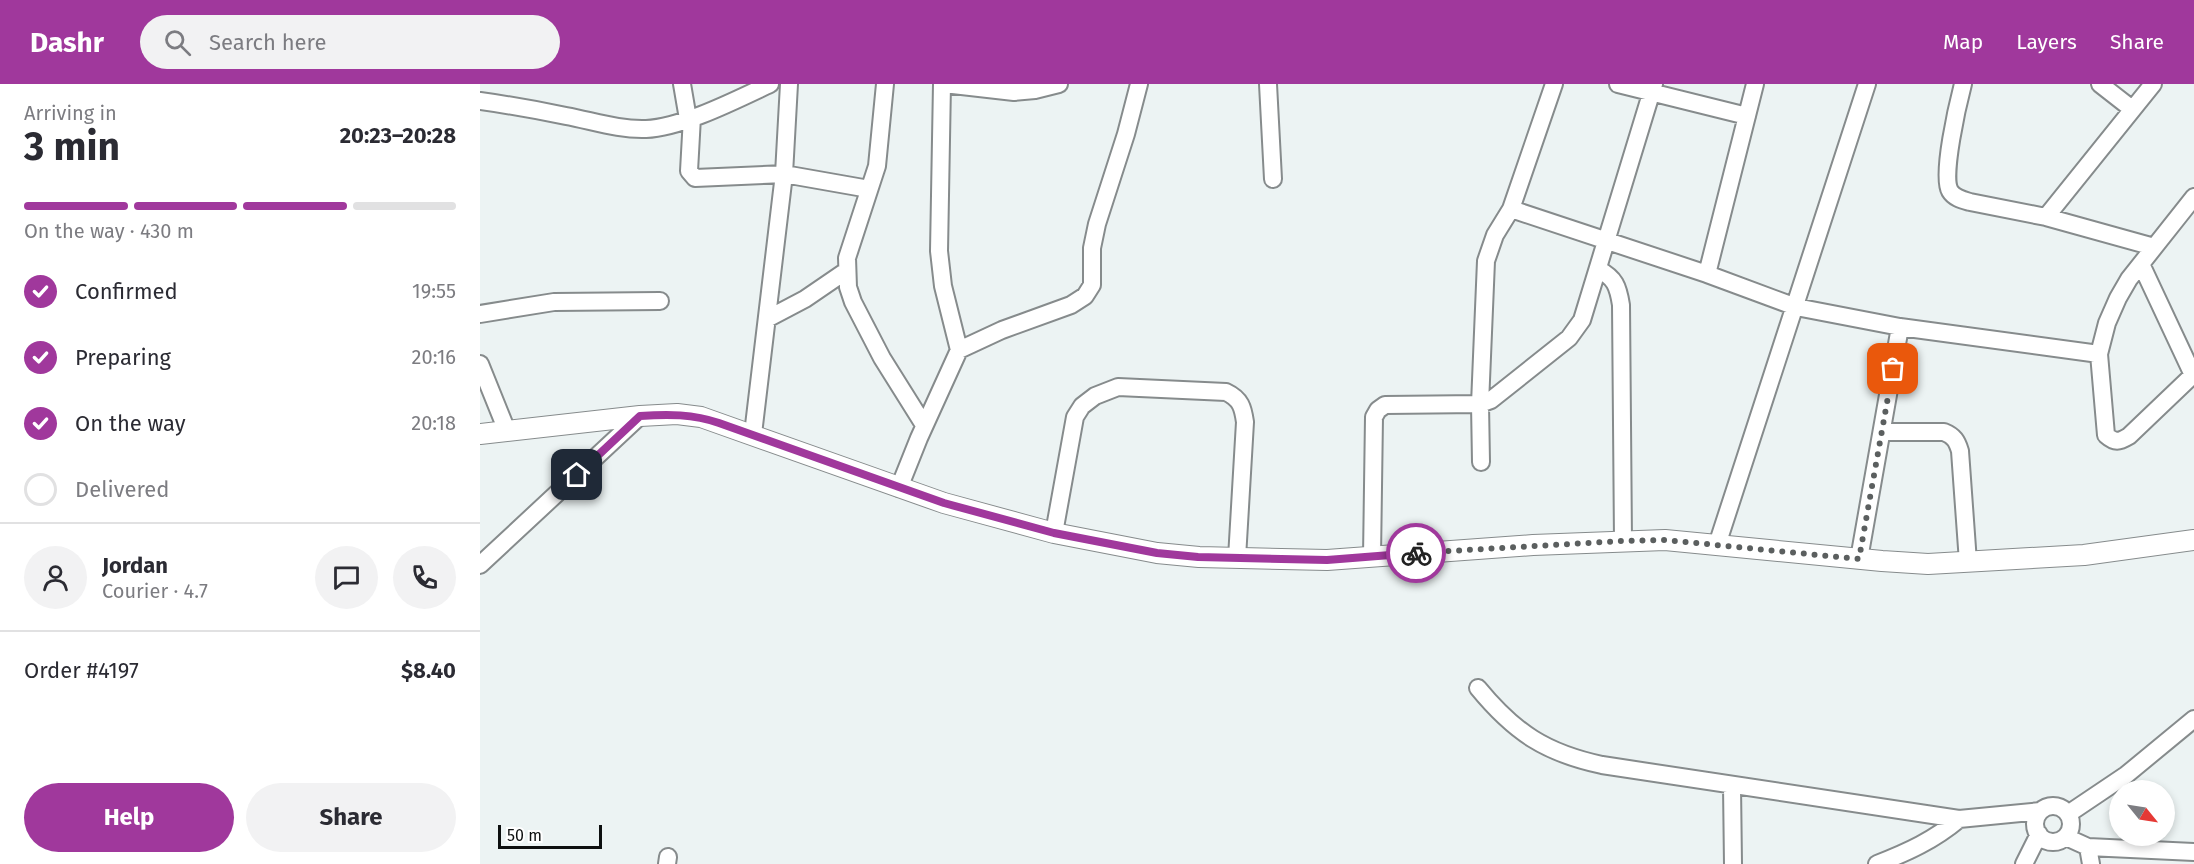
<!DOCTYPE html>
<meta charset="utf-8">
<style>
:root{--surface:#fff;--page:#f2f2f3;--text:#2b2b33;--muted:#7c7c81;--line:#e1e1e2;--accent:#a0389c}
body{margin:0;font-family:"Fira Sans",sans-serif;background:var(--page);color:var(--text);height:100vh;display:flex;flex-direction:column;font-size:22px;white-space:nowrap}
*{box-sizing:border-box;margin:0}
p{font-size:20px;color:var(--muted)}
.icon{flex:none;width:33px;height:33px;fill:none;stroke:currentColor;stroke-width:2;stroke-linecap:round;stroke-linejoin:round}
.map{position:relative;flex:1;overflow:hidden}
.side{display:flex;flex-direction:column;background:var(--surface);width:480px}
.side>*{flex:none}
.needle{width:39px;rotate:120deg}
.controls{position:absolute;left:1629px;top:696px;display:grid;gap:12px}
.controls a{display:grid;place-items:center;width:66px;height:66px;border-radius:50%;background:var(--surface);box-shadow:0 3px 9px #0003;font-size:30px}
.scale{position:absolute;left:18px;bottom:15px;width:104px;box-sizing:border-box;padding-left:6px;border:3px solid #0d0f0f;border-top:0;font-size:16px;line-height:21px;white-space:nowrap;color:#0d0f0f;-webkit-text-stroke:4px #fff;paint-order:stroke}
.pin{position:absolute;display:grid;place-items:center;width:51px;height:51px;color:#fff;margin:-26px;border-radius:12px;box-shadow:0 3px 9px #0006}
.courier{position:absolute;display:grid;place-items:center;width:60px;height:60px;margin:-30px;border:4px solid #a0389c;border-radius:50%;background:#fff;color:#222;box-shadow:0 2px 8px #0007}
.headline em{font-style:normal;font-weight:700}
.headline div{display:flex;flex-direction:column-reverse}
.headline{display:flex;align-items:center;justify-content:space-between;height:102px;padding:0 24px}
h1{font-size:39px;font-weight:700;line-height:45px}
.bar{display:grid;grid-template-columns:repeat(4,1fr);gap:9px 6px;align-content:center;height:72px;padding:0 24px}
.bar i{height:8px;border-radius:4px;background:var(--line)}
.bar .current{background:var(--accent)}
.bar p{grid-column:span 4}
.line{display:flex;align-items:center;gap:15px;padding:0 24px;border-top:2px solid var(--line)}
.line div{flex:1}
.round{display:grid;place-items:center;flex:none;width:63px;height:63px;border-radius:32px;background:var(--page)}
ol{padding:0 24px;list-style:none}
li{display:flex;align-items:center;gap:18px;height:66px}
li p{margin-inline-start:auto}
li .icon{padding:6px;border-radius:50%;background:var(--accent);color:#fff;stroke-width:4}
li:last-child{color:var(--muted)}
li i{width:33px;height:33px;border:3px solid var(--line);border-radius:50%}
.cta{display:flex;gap:12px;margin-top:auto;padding:12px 24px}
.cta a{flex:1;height:69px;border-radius:36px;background:var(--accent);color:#fff;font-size:24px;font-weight:700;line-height:69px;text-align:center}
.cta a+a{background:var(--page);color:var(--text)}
header{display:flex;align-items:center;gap:36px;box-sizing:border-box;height:84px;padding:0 30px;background:var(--accent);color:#fff}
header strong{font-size:28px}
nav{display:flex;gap:33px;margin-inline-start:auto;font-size:21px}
.search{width:420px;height:54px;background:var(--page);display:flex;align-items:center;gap:15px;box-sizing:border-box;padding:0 21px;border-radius:33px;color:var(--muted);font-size:22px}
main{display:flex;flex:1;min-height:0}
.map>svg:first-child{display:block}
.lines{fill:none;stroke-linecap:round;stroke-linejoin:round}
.minor-casing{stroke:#868b8c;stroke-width:20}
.tertiary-casing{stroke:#868b8c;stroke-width:22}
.minor{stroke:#fff;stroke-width:16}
.tertiary{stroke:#fff;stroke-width:20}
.done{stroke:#5b5f5f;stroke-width:6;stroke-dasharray:0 10.8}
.route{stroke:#a0389c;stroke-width:8}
</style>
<header>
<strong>Dashr</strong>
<div class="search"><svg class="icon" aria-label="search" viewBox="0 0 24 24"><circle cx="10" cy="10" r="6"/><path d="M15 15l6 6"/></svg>Search here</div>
<nav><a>Map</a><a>Layers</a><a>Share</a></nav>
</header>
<main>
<section class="side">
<div class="headline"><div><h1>3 min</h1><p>Arriving in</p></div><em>20:23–20:28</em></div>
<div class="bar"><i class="current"></i><i class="current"></i><i class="current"></i><i></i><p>On the way · 430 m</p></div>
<ol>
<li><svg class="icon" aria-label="check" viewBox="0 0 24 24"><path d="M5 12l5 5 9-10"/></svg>Confirmed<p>19:55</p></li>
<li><svg class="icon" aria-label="check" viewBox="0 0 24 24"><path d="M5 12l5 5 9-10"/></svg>Preparing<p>20:16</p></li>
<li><svg class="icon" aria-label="check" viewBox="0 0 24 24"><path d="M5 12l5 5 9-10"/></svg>On the way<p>20:18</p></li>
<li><i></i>Delivered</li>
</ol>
<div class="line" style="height:108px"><a class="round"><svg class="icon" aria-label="person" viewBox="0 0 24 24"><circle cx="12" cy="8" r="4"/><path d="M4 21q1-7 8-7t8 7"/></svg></a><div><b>Jordan</b><p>Courier · 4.7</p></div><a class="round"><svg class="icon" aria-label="chat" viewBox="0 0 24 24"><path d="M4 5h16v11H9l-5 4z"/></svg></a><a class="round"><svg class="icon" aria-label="phone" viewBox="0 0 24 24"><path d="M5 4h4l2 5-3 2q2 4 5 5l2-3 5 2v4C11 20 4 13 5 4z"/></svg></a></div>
<div class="line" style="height:78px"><div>Order #4197</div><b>$8.40</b></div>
<div class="cta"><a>Help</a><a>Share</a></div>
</section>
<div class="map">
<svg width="1714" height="780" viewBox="0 0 1714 780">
<rect width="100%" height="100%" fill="#ecf3f3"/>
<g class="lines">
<defs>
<path id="minor" d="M202 0 208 35
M405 0 397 82 367 174 368 203 373 218 402 274 444 341
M464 0 534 8 555 6 579 0
M788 0 793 95
M1138 0 1267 32
M1483 0C1478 19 1461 92 1470 107 1474 114 1483 116 1490 118L1566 133 1674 163
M1620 0 1652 25
M0 17C29 21 57 26 86 32 113 37 139 46 166 45 201 44 258 15 290 0
M212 33 209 87 215 94 304 90 389 105
M1714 113 1649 195 1638 214 1627 239 1619 270 1626 351C1635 359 1639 358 1649 352L1714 290
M1031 125 1227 190 1316 223 1420 243 1619 270
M1566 133 1673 0
M1661 180 1713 291
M1118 185C1135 194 1138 202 1141 221L1143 457
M1227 190 1275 0
M0 230 74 218 180 217
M287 235 325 215 366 187
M479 266 522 246 591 221 605 212 612 201V164L617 140 646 50 659 0
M0 280 27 347
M1402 348H1464C1474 352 1477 357 1480 367L1488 478
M273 350 304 90 309 0
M1001 378 1000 320 1006 177 1015 151 1031 125 1074 0
M419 404 439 354 479 266 463 202 459 167 462 0
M574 449 595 333 602 322 615 312 638 303 746 308C761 315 763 324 765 338L757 474
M1237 461 1387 0
M892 473 894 333 898 326 905 321 1000 320 1011 316 1089 254 1102 236 1174 0
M1379 475 1420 243
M0 481 160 332
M998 604C1035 649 1066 669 1122 681L1479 735 1561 727
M1252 702 1253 780
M1555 740a18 18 0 1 1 36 0a18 18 0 1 1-36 0Z
M1588 730 1646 691 1714 635
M1586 753 1608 763 1714 768
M1608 763 1611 780
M187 780 188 773
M1397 780C1428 768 1454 756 1479 735
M1544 780 1559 750"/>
<path id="tertiary" d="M0 350 160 332 197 330 221 333 464 419 574 449 677 469 719 473 847 476 1053 461 1185 456 1402 477 1448 480 1604 471 1714 456"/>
</defs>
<use href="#minor" class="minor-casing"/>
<use href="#tertiary" class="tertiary-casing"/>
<use href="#minor" class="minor"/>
<use href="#tertiary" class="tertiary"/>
</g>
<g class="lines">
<path class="done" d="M936 469 1143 457 1185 456 1379 475 1413 285"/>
<path class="route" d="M97 391 160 332C188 330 213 330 239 339L464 419 574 449 677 469 718 473 847 476 936 469"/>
</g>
</svg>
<div class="controls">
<a><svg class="needle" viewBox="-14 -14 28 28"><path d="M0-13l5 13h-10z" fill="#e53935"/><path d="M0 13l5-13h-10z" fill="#7c7c81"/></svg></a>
</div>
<div class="scale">50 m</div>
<div class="pin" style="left:1413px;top:285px;background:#ea580c"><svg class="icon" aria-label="bag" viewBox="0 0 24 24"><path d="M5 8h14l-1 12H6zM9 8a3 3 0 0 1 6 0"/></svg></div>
<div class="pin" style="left:97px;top:391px;background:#1f2937"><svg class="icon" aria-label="home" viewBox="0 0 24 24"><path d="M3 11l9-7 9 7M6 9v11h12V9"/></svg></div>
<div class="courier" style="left:936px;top:469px"><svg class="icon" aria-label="bike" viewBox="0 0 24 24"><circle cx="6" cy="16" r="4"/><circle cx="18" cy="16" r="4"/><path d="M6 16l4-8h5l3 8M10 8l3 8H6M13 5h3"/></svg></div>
</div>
</main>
